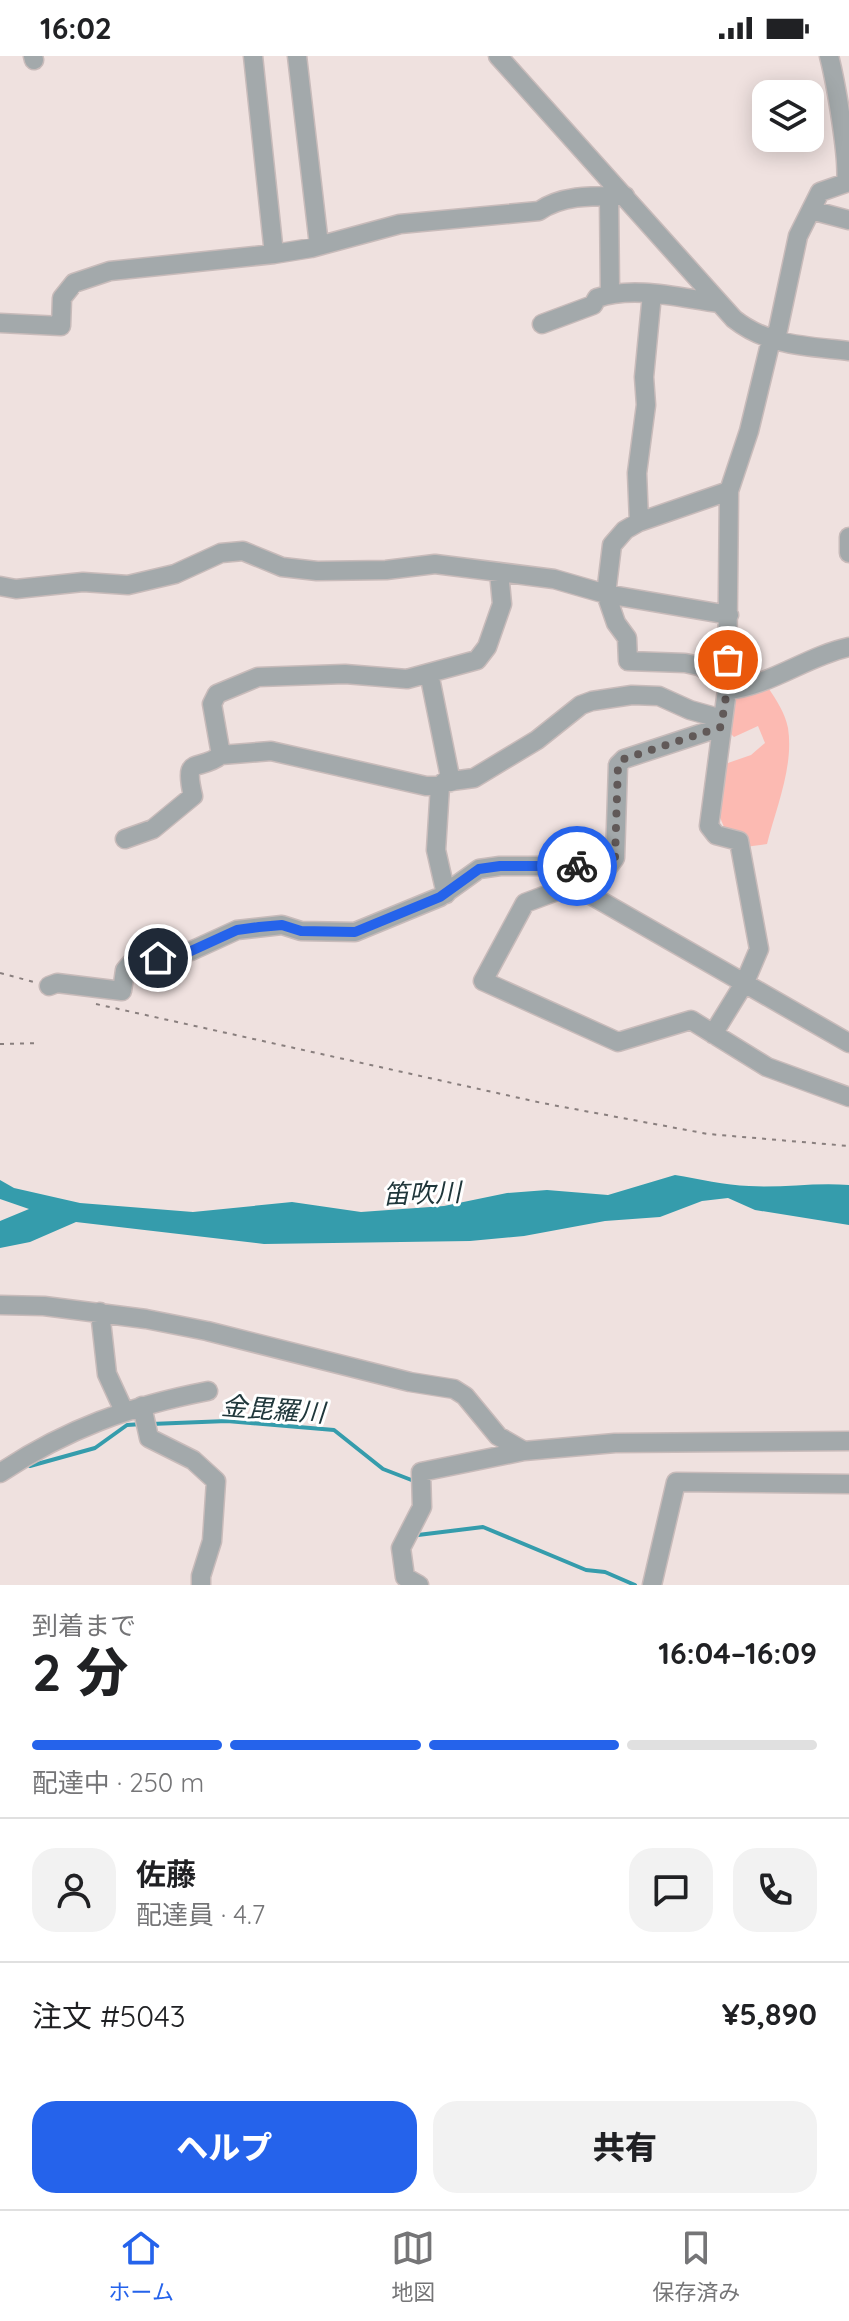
<!DOCTYPE html>
<html lang="ja">
<meta charset="utf-8">
<style>
:root{--surface:#fff;--page:#f2f2f2;--text:#202124;--muted:#757577;--line:#e0e0e0;--accent:#2563eb}
body{margin:0;font-family:Quicksand,"Noto Sans JP",sans-serif;background:var(--page);color:var(--text);height:100vh;display:flex;flex-direction:column;font-size:30px;white-space:nowrap}
*{box-sizing:border-box;margin:0}
p{font-size:26px;color:var(--muted)}
.icon{flex:none;width:44px;height:44px;fill:none;stroke:currentColor;stroke-width:2;stroke-linecap:round;stroke-linejoin:round}
.map{position:relative;height:1529px;overflow:hidden}
.sheet{display:flex;flex-direction:column;background:var(--surface);flex:1}
.sheet>*{flex:none}
.controls{position:absolute;left:752px;top:24px;display:grid;gap:16px}
.controls a{display:grid;place-items:center;width:72px;height:72px;border-radius:16px;background:var(--surface);box-shadow:0 4px 20px #0003;font-size:40px}
.pin{position:absolute;display:grid;place-items:center;width:68px;height:68px;color:#fff;margin:-34px;border:4px solid #fff;border-radius:50%;box-shadow:0 2px 8px #0007}
.courier{position:absolute;display:grid;place-items:center;width:80px;height:80px;margin:-40px;border:6px solid #2563eb;border-radius:50%;background:#fff;color:#222;box-shadow:0 2px 10px #0007}
.summary em{font-style:normal;font-weight:800}
.summary div{display:flex;flex-direction:column-reverse}
.summary{display:flex;align-items:center;justify-content:space-between;height:136px;padding:0 32px}
h1{font-size:52px;font-weight:800;line-height:60px}
.bar{display:grid;grid-template-columns:repeat(4,1fr);gap:12px 8px;align-content:center;height:96px;padding:0 32px}
.bar i{height:10px;border-radius:6px;background:var(--line)}
.bar .current{background:var(--accent)}
.bar p{grid-column:span 4}
.line{display:flex;align-items:center;gap:20px;padding:0 32px;border-top:2px solid var(--line)}
.line div{flex:1}
.round{display:grid;place-items:center;flex:none;width:84px;height:84px;border-radius:24px;background:var(--page)}
.cta{display:flex;gap:16px;margin-top:auto;padding:16px 32px}
.cta a{flex:1;height:92px;border-radius:24px;background:var(--accent);color:#fff;font-size:32px;font-weight:800;line-height:92px;text-align:center}
.cta a+a{background:var(--page);color:var(--text)}
.status{display:flex;justify-content:space-between;align-items:center;height:56px;padding:0 40px;background:var(--surface);direction:ltr}
.status svg{height:22px;fill:currentColor}
.tabs{display:flex;justify-content:space-around;align-items:center;height:112px;border-top:2px solid var(--line);background:var(--surface);font-size:22px;color:var(--muted)}
.tabs a{display:grid;justify-items:center;gap:4px}
.tabs .current{color:var(--accent)}
.map>svg:first-child{display:block}
.green{fill:#fcbab2}
.water{fill:#359cac}
.lines{fill:none;stroke-linecap:round;stroke-linejoin:round}
.stream{stroke:#359cac;stroke-width:4}
.minor-casing{stroke:#c8bbba;stroke-width:21}
.path{stroke:#897f7e;stroke-width:2;stroke-dasharray:4 6;stroke-linecap:butt}
.minor{stroke:#a3a9ab;stroke-width:18}
.done{stroke:#615958;stroke-width:8;stroke-dasharray:0 14.4}
.route{stroke:#2563eb;stroke-width:10}
.labels{text-anchor:middle;dominant-baseline:central;stroke-width:6;stroke-linejoin:round;paint-order:stroke}
.water-label{font-size:26px;font-style:italic;fill:#20373b;stroke:#fff}
</style>
<div class="status"><b>16:02</b><svg viewBox="0 0 49 12"><path d="M0 12V9h3v3zM5 12V6h3v6zM10 12V3h3v9zM15 12V0h3v12zM26 1h20v11H26zM47 4h2v5h-2z"/></svg></div>
<div class="map">
<svg width="849" height="1529" viewBox="0 0 849 1529">
<rect width="100%" height="100%" fill="#efe1df"/>
<path class="green" d="M769 633C777 645 785 657 788 672 794 710 776 752 767 788L745 791 743 780 724 771 716 752 725 708 751 699 765 687 758 670 734 681 728 675 732 642Z"/>
<path class="water" d="M675 1119C699 1123 725 1129 749 1130 783 1132 816 1126 849 1129V1169L755 1154 728 1142 702 1145 660 1161 605 1165 524 1180 470 1185 264 1188 76 1166 30 1186 0 1192V1165L29 1153 0 1143V1124L14 1132 80 1147 193 1156 292 1146 361 1156 444 1150 507 1137 547 1134 608 1139Z"/>
<g class="lines">
<path class="stream" d="M151 1368 227 1365 334 1374 383 1413 414 1425
M30 1410 95 1392 127 1369 142 1368
M416 1475 418 1479 483 1471 586 1514 605 1516 635 1529"/>
<defs>
<path id="minor" d="M33 0 34 4
M253 0 274 198
M297 0 319 189
M498 0 734 263C768 290 807 290 849 295
M609 140 610 237
M811 154 849 164
M0 267 61 270 62 242 74 227 110 215 274 198 311 192 400 168 539 155C563 138 597 140 625 140
M542 268 593 249 597 242C634 229 681 242 719 247
M639 466 637 417 646 349 644 321 652 238
M849 481V497
M0 530 16 533 83 526 128 529 175 518 221 497 243 495 282 511 317 515 386 514 435 508 554 523 606 538 729 559
M429 617 451 726
M727 626 699 610 685 607 628 605 627 582 616 567 606 538 612 489 625 474 639 466 729 435
M727 634C770 630 807 600 849 591
M221 699 271 695 426 730H440
M125 783 153 773 193 740C183 697 198 717 221 699L212 648 217 638 258 621 345 618 407 623 477 604 487 591 502 548 499 516
M446 838 436 794 440 730 444 726 474 722 537 684 581 649 592 645 632 639 659 640 690 654 722 663
M49 930 57 927 122 935 125 914 131 907 191 895 237 874 282 869 301 875 355 876 440 841 479 813 500 810H609L615 802 618 709 624 703 721 671
M713 978 745 926 759 893 739 785 716 779 709 770 727 634 729 435 749 375 771 284 778 274 798 180 820 136 846 127C849 103 836 27 829 0
M849 987 573 829 525 847 483 925 618 986 691 964 767 1011 849 1041
M0 1249 44 1250 146 1263 207 1275 410 1326 454 1333 465 1340 498 1380 524 1395 615 1387 849 1385
M100 1256 107 1318 124 1355
M142 1350 149 1382 193 1404 216 1425 212 1485 201 1520V1529
M0 1417C66 1373 130 1350 208 1335
M419 1529 405 1521 401 1492 422 1451 421 1416 524 1395
M652 1529 676 1426 849 1428"/>
</defs>
<use href="#minor" class="minor-casing"/>
<path class="path" d="M0 917 34 926
M96 948 542 1047 708 1078 849 1090
M0 988 39 987"/>
<use href="#minor" class="minor"/>
</g>
<g class="lines">
<path class="done" d="M577 810H609L615 802 618 709 624 703 721 671 727 634 728 604"/>
<path class="route" d="M158 902 191 895 237 874 259 871 282 869 301 875 355 876 440 841 479 813 500 810H577"/>
</g>
<g class="labels">
<g class="water-label">
<text transform="translate(422 1137) rotate(-2)">笛吹川</text>
<text transform="translate(273 1353) rotate(4)">金毘羅川</text>
</g>
</g>
</svg>
<div class="controls">
<a><svg class="icon" aria-label="layers" viewBox="0 0 24 24"><path d="M12 4l9 5-9 5-9-5zM3 14l9 5 9-5"/></svg></a>
</div>
<div class="pin" style="left:728px;top:604px;background:#ea580c"><svg class="icon" aria-label="bag" viewBox="0 0 24 24"><path d="M5 8h14l-1 12H6zM9 8a3 3 0 0 1 6 0"/></svg></div>
<div class="pin" style="left:158px;top:902px;background:#1f2937"><svg class="icon" aria-label="home" viewBox="0 0 24 24"><path d="M3 11l9-7 9 7M6 9v11h12V9"/></svg></div>
<div class="courier" style="left:577px;top:810px"><svg class="icon" aria-label="bike" viewBox="0 0 24 24"><circle cx="6" cy="16" r="4"/><circle cx="18" cy="16" r="4"/><path d="M6 16l4-8h5l3 8M10 8l3 8H6M13 5h3"/></svg></div>
</div>
<section class="sheet">
<div class="summary"><div><h1>2 分</h1><p>到着まで</p></div><em>16:04–16:09</em></div>
<div class="bar"><i class="current"></i><i class="current"></i><i class="current"></i><i></i><p>配達中 · 250 m</p></div>
<div class="line" style="height:144px"><a class="round"><svg class="icon" aria-label="person" viewBox="0 0 24 24"><circle cx="12" cy="8" r="4"/><path d="M4 21q1-7 8-7t8 7"/></svg></a><div><b>佐藤</b><p>配達員 · 4.7</p></div><a class="round"><svg class="icon" aria-label="chat" viewBox="0 0 24 24"><path d="M4 5h16v11H9l-5 4z"/></svg></a><a class="round"><svg class="icon" aria-label="phone" viewBox="0 0 24 24"><path d="M5 4h4l2 5-3 2q2 4 5 5l2-3 5 2v4C11 20 4 13 5 4z"/></svg></a></div>
<div class="line" style="height:104px"><div>注文 #5043</div><b>¥5,890</b></div>
<div class="cta"><a>ヘルプ</a><a>共有</a></div>
</section>
<nav class="tabs">
<a class="current"><svg class="icon" aria-label="home" viewBox="0 0 24 24"><path d="M3 11l9-7 9 7M6 9v11h12V9"/></svg>ホーム</a>
<a><svg class="icon" aria-label="map" viewBox="0 0 24 24"><path d="M3 6l6-2 6 2 6-2v14l-6 2-6-2-6 2zM9 4v14M15 6v14"/></svg>地図</a>
<a><svg class="icon" aria-label="saved" viewBox="0 0 24 24"><path d="M7 4h10v16l-5-4-5 4z"/></svg>保存済み</a>
</nav>
